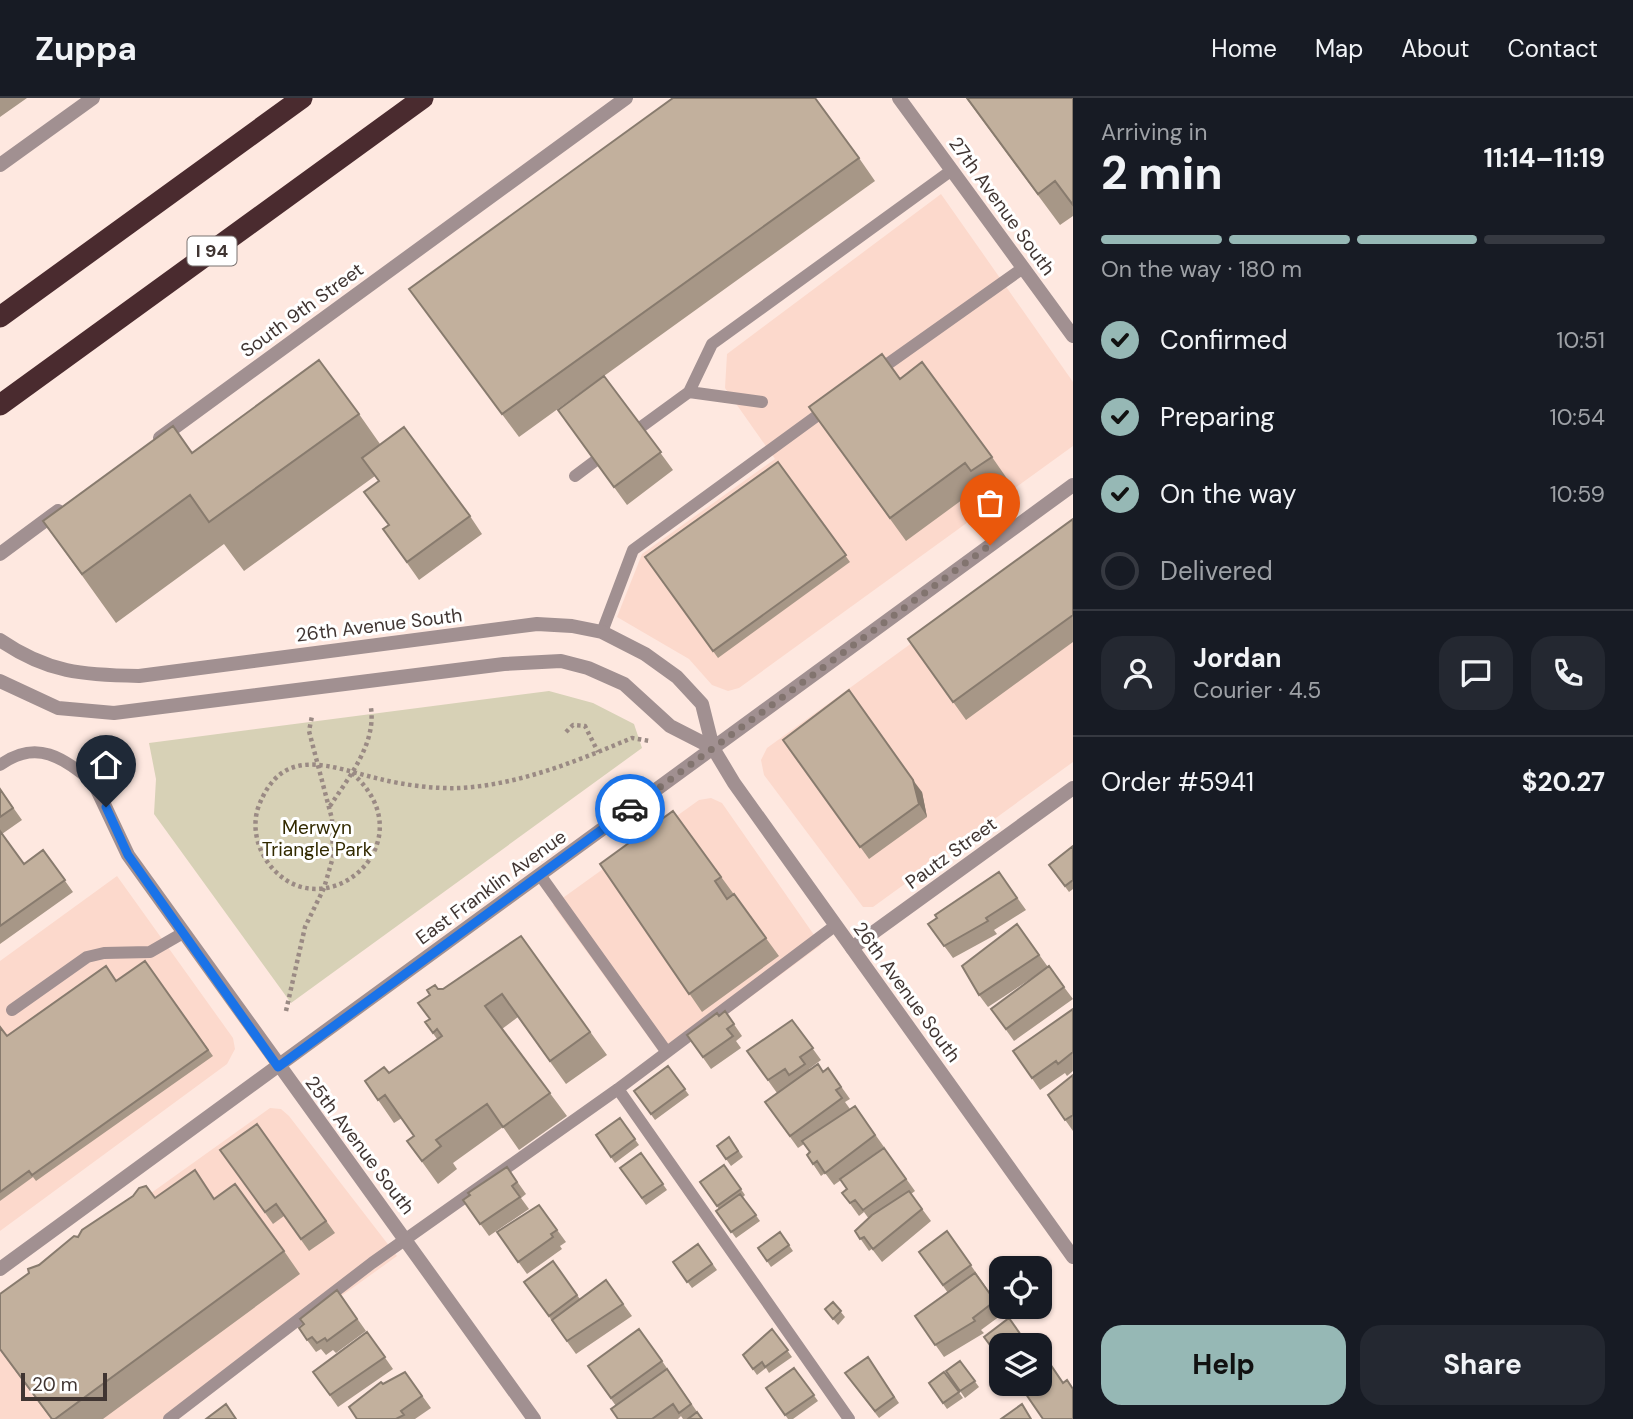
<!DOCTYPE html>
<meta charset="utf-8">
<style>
:root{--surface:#171b24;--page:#242831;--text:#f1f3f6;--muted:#9ea1a6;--line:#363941;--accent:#96b8b5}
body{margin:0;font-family:"DM Sans",sans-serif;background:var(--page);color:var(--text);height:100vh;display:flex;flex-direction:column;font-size:26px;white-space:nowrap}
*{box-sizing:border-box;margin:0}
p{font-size:23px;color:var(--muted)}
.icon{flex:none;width:38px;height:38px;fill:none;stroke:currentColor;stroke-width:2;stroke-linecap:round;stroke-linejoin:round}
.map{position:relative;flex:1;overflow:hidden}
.details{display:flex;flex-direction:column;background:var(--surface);width:560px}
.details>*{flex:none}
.controls{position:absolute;left:989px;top:1158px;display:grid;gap:14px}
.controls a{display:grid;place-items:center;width:63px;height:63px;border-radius:14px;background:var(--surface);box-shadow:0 2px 5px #0004;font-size:35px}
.scale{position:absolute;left:21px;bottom:18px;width:86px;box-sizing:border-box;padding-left:7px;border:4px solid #403532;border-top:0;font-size:19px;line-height:24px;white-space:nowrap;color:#403532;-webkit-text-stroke:5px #fff;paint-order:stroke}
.pin{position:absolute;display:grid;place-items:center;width:60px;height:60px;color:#fff;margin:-72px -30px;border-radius:50% 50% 50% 0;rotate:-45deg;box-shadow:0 0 7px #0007}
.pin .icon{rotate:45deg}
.courier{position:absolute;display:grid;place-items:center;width:70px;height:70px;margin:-35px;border:5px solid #1a73e8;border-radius:50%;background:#fff;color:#222;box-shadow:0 2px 9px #0007}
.overview em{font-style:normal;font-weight:700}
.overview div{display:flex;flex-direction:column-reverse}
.overview{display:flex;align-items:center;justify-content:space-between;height:119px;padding:0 28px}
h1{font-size:46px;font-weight:700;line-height:52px}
.bar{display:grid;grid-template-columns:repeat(4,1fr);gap:10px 7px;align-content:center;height:84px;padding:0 28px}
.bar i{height:9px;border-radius:5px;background:var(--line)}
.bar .on{background:var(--accent)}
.bar p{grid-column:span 4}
.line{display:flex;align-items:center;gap:18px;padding:0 28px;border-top:2px solid var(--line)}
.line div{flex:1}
.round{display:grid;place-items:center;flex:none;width:74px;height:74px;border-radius:21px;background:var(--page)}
ol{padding:0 28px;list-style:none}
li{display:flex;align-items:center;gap:21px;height:77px}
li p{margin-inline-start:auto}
li .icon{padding:7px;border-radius:50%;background:var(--accent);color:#111;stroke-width:4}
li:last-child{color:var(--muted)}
li i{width:38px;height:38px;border:4px solid var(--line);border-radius:50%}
.action{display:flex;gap:14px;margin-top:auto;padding:14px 28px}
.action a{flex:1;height:80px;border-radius:21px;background:var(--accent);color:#111;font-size:28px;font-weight:700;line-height:80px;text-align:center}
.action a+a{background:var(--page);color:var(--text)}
header{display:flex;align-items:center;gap:42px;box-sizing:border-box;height:98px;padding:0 35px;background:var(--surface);border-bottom:2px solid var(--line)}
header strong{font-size:33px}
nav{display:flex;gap:38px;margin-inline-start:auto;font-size:24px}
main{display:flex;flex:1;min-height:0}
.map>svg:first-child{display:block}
.built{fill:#fcd9cc}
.green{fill:#d7d1b6}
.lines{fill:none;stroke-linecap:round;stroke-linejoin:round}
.path{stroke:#9a8a84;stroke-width:4.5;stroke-dasharray:3.5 3.5;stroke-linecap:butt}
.service{stroke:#a19091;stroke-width:12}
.minor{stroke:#a19091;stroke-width:14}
.tertiary{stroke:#a19091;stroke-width:14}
.motorway{stroke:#4a2b2f;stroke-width:21}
.wall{fill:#a79787}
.shaded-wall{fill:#887b6e}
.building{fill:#c2b09d;stroke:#887b6e;stroke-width:2}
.done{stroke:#82746f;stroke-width:7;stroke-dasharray:0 12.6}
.route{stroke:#1a73e8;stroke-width:9}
.labels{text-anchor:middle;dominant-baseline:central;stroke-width:6;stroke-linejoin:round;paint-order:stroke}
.shield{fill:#fff;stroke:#797270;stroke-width:2}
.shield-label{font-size:18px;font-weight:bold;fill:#403532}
.street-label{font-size:19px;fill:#403532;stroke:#fff}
.park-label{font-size:19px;fill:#322a00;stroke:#fff}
</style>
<header>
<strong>Zuppa</strong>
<nav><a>Home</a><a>Map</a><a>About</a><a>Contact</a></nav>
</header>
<main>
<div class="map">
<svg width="1073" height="1321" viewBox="0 0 1073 1321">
<rect width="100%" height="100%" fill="#fee8e0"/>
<path class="built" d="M941 96 1073 284V348L739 590 728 593 712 587 689 561 617 519 642 456 775 361 725 290 727 256Z
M1073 428V664L873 809H863L764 677 761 662 767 650Z
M711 700 722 705 821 847 665 962 553 807 699 702Z
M117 778 233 940 235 951 227 966 0 1133V863Z
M270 1010 281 1011 289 1018 397 1158 170 1321H0V1203Z"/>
<path class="green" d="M549 593 593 605 634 626 642 650 291 905 154 716 156 681 149 645Z"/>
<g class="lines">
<path class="path" d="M566 634 573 627 585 628 598 654
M352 675C428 742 330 829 275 773 259 757 251 732 258 710 282 644 332 670 380 681 404 687 434 691 459 690 519 687 577 663 632 640L650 643
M330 708C349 679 376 646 371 610
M286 913 305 829 324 790 333 759 332 721 309 633 312 618"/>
<path class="service" d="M875 275 1023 170
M689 294 762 304
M630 337 689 294 712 246 952 72
M575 378 607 354
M602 534 633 452 829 309
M0 667C37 640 63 660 94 685
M540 777 666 953
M12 912 87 859 104 855 150 854 183 835
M618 991 849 1321
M169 1321 372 1165 618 991 836 827"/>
<path class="minor" d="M899 0 1073 238
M94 685 128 757 534 1321
M852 850 1073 690"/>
<path class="tertiary" d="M0 67 93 0
M160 340 626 0
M0 456 58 413
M0 542C48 575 83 577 139 578L537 526 572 528 602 534 645 556 677 579 702 606 713 650 734 685 1073 1159
M0 583 58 610 114 615 504 566 561 563 588 570 624 586 670 628 713 650
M0 1171 1073 387"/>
<path class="motorway" d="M0 219 302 0
M0 307 423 0"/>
</g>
<path class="wall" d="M0 0H27L0 19Z
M966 0H1073V118L1060 127Z
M859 60 875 83 604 278 673 372 627 407 558 312 602 279 519 339 409 191Z
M900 281 992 359 1008 382 988 396 981 388 906 443 809 309Z
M359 316 380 346 470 418 482 436 419 482 383 431 388 427 379 383 375 378 244 473 224 446 116 525 43 423 192 355Z
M778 364 850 464 718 560 645 459Z
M1073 421V544L966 622 908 541Z
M783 642 922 694 927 719 869 761Z
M0 691 22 722 2 736 24 766 43 752 73 794 0 846Z
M673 713 779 858 702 914 600 766Z
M1073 748V791L1069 794 1049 767Z
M999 774 1026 812 994 832 997 836 953 860 928 826Z
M1017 826 1048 869 1064 889 1073 901 1014 943 991 911 1044 872 988 909 979 897Z
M521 838 607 957 566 986 518 919 502 931 567 1018 519 1052 503 1029 453 1065 457 1071 438 1086 407 1043 414 1038 402 1020 394 1025 365 983 389 975 437 941 425 924 429 921 438 891H443Z
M145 863 213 958 36 1083 33 1079 0 1103V929L7 938 116 883Z
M1073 911V973L1067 978 1065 975 1040 992 1013 953Z
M725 913 742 938 736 943 741 950 711 971 687 937Z
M792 922 821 962 809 971V972L823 974 828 970 850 1001 845 1004 850 1011 855 1008 884 1049 854 1071 884 1050 915 1093 911 1096 931 1123 882 1164 872 1151 869 1153 855 1133 869 1121 864 1114 859 1118 851 1107 842 1095 847 1091 841 1082 834 1087 825 1075 821 1078 807 1057 810 1055 804 1046 798 1050 765 1004 794 983 777 995 747 953Z
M668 968 689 997 655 1022 634 993Z
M1073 977V1033L1056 1009Z
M620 1020 639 1047 615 1065 596 1037Z
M257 1026 335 1135 309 1153 284 1118 273 1126 220 1052Z
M729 1039 743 1059 731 1068 717 1048Z
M641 1055 667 1092 646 1107 620 1070Z
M724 1067 745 1097 743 1099 760 1123 736 1140 716 1113 719 1111 700 1084Z
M507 1069 526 1096 521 1100 529 1111 489 1138 463 1102Z
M155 1100H215L284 1153 300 1176 103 1321H51L0 1252V1196L78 1139Z
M539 1107 566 1144 560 1148 562 1151 527 1176 497 1134Z
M947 1133 1004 1215 981 1232 984 1235 944 1259 915 1218 948 1195 919 1154Z
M780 1134 793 1153 771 1169 758 1150Z
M698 1146 717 1172 692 1190 673 1164Z
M553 1163 580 1201 606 1182 632 1218 576 1256 524 1184Z
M337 1192 366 1233 336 1255 333 1252 326 1257 321 1251 316 1254 307 1242 303 1226Z
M833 1204 845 1219 838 1227 825 1211Z
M1009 1220 1027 1246 1025 1248H1001V1263L984 1239Z
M772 1231 792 1259 769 1275 766 1270 757 1277 743 1257Z
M367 1234 393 1271 338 1309 313 1274Z
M868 1259 899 1305 879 1320 845 1275Z
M662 1263 702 1321H683L681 1318 678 1321H618L616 1308 588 1268Z
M960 1263 979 1289 965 1300 946 1273Z
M794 1270 818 1303 793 1321H788L766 1290Z
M405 1274 431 1310 415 1321H357L383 1286Z
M944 1274 963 1300 947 1311 929 1285Z"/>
<path class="shaded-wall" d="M913 682 922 694 927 719 919 706Z"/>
<path class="building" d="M673 0H815L859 60 502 316 409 191Z
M967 0H1073V107L1055 83 1038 96Z
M882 256 900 281 922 264 992 359 971 373 965 365 890 420 809 309Z
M319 262 359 316 209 424 190 397 82 476 43 423 173 328 192 355Z
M604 278 661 354 614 389 558 312Z
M404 329 470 418 407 464 383 431 389 427 364 394 379 383 362 360Z
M778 364 846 457 713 553 645 459Z
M1073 421V517L953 604 908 541Z
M849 592 913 682 919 706 860 749 783 642Z
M0 691 13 710 0 719Z
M673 713 721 779 715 783 727 801 734 796 766 840 689 896 600 766Z
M0 733 24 766 43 752 65 782 0 828Z
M1073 748V782L1065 788 1049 767Z
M999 774 1017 800 986 820 988 823 944 848 928 826 937 820 935 817Z
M1017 826 1039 857 979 897 962 868Z
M521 838 590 934 550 963 502 896 485 908 550 995 503 1029 487 1006 436 1042 441 1048 422 1063 407 1043 414 1038 385 997 378 1002 365 983 384 969 389 975 442 938 437 931 433 935 425 924 430 921 418 905 430 897 427 892 435 887 438 891H443Z
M145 863 208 952 32 1077 29 1073 0 1094V929L7 938 106 868 116 883Z
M1049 868 1064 889 1006 931 991 911Z
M1073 911V954L1058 966 1056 963 1032 980 1013 953Z
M725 913 734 926 727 931 733 938 703 959 687 937 717 915 719 918Z
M792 922 813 950 800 959 805 966 789 977 785 971 768 982 747 953Z
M818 966 823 974 828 970 841 989 836 992 842 1000 790 1038 765 1004Z
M668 968 685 991 651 1016 634 993Z
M1073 977V1017L1065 1022 1048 997Z
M855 1008 875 1037 825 1075 817 1063 813 1066 807 1057 810 1054 802 1043Z
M620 1020 635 1041 611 1059 596 1037Z
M257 1026 326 1123 301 1141 276 1106 265 1114 220 1052Z
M729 1039 738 1053 726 1061 717 1048Z
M884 1050 906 1081 863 1112 855 1102 850 1105 842 1095 847 1091 840 1081Z
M641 1055 663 1086 642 1100 620 1070Z
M724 1067 741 1091 717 1108 700 1084Z
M507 1069 517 1084 512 1088 520 1099 480 1126 463 1102 470 1097 468 1095Z
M195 1072 214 1101 235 1086 284 1153 55 1321H52L0 1251V1196L29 1175 28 1171 39 1167 74 1138 78 1139 82 1132 133 1098 139 1090 146 1088 155 1100Z
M909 1093 922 1111 873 1151 864 1139 860 1141 855 1133 872 1117Z
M740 1096 756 1117 731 1134 716 1113Z
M539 1107 557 1132 551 1136 553 1139 518 1164 497 1134Z
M947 1133 971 1167 943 1187 919 1154Z
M780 1134 789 1147 767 1163 758 1150Z
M698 1146 712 1166 687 1184 673 1164Z
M553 1163 577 1197 549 1218 524 1184Z
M975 1175 995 1203 973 1220 975 1223 935 1247 915 1218Z
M606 1182 623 1206 567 1243 552 1222Z
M337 1192 357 1221 327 1243 325 1240 317 1245 312 1239 307 1242 299 1230 304 1226 300 1221Z
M833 1204 841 1213 833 1221 825 1211Z
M1009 1220 1023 1240 1012 1248H1001V1256L998 1258 984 1239Z
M639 1231 662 1263 611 1300 588 1268Z
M772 1231 788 1252 765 1269 762 1264 753 1271 743 1257Z
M367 1234 385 1259 330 1297 313 1274Z
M1040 1251 1063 1285 1067 1282 1073 1291V1321H1043L1019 1286H1040Z
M868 1259 894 1299 875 1313 845 1275Z
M960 1263 975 1283 960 1293 946 1273Z
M794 1270 814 1297 785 1317 766 1290Z
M667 1271 691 1306 679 1315 673 1306 652 1321H618L611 1311Z
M405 1274 422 1298 401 1313 404 1317 396 1321H357L349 1309 381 1284 383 1286Z
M944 1274 959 1294 943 1305 929 1285Z
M226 1306 236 1321H206Z
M1022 1306 1031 1321H1001Z
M697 1314 702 1321H688Z"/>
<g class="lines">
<path class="done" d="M630 711 990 447"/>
<path class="route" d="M106 709 128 757 278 969 630 711"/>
</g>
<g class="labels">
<rect class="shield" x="187.5" y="138.5" width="49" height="29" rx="5"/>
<g class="shield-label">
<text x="212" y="153">I 94</text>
</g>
<g class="street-label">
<text transform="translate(1002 108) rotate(54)">27th Avenue South</text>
<text transform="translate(302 212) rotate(-36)">South 9th Street</text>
<text transform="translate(379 527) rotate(-7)">26th Avenue South</text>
<text transform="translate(951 755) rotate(-36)">Pautz Street</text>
<text transform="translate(491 789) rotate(-36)">East Franklin Avenue</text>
<text transform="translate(907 894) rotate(54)">26th Avenue South</text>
<text transform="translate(360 1047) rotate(53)">25th Avenue South</text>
</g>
<g class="park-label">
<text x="317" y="729">Merwyn<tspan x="317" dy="22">Triangle Park</tspan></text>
</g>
</g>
</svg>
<div class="controls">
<a><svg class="icon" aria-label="locate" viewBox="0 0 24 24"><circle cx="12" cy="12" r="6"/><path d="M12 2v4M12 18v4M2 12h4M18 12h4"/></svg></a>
<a><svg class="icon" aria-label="layers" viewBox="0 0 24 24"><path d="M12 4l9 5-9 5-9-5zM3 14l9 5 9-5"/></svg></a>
</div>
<div class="scale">20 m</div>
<div class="pin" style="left:990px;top:447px;background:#ea580c"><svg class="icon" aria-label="bag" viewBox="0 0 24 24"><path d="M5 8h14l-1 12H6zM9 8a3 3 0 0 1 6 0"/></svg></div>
<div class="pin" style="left:106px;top:709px;background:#1f2937"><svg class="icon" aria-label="home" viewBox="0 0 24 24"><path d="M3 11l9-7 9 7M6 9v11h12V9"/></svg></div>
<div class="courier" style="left:630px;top:711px"><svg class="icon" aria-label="car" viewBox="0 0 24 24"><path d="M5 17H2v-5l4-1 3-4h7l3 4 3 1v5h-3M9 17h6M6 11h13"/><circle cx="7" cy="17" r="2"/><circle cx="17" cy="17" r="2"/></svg></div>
</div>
<section class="details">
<div class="overview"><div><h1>2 min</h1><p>Arriving in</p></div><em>11:14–11:19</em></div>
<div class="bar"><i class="on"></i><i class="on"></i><i class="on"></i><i></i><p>On the way · 180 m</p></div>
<ol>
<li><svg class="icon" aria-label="check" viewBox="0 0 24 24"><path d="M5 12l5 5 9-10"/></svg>Confirmed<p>10:51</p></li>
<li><svg class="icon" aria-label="check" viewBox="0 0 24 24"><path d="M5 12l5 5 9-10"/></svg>Preparing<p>10:54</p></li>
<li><svg class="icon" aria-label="check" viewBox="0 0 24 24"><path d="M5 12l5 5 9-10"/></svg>On the way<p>10:59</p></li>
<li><i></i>Delivered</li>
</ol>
<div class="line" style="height:126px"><a class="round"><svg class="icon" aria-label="person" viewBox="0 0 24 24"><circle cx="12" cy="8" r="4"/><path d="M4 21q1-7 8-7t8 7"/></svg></a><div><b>Jordan</b><p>Courier · 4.5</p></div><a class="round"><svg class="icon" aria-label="chat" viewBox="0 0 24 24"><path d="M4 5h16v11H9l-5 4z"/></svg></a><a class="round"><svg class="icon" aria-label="phone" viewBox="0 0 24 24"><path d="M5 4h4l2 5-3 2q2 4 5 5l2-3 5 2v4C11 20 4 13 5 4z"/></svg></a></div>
<div class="line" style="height:91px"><div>Order #5941</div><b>$20.27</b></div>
<div class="action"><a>Help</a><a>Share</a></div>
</section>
</main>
